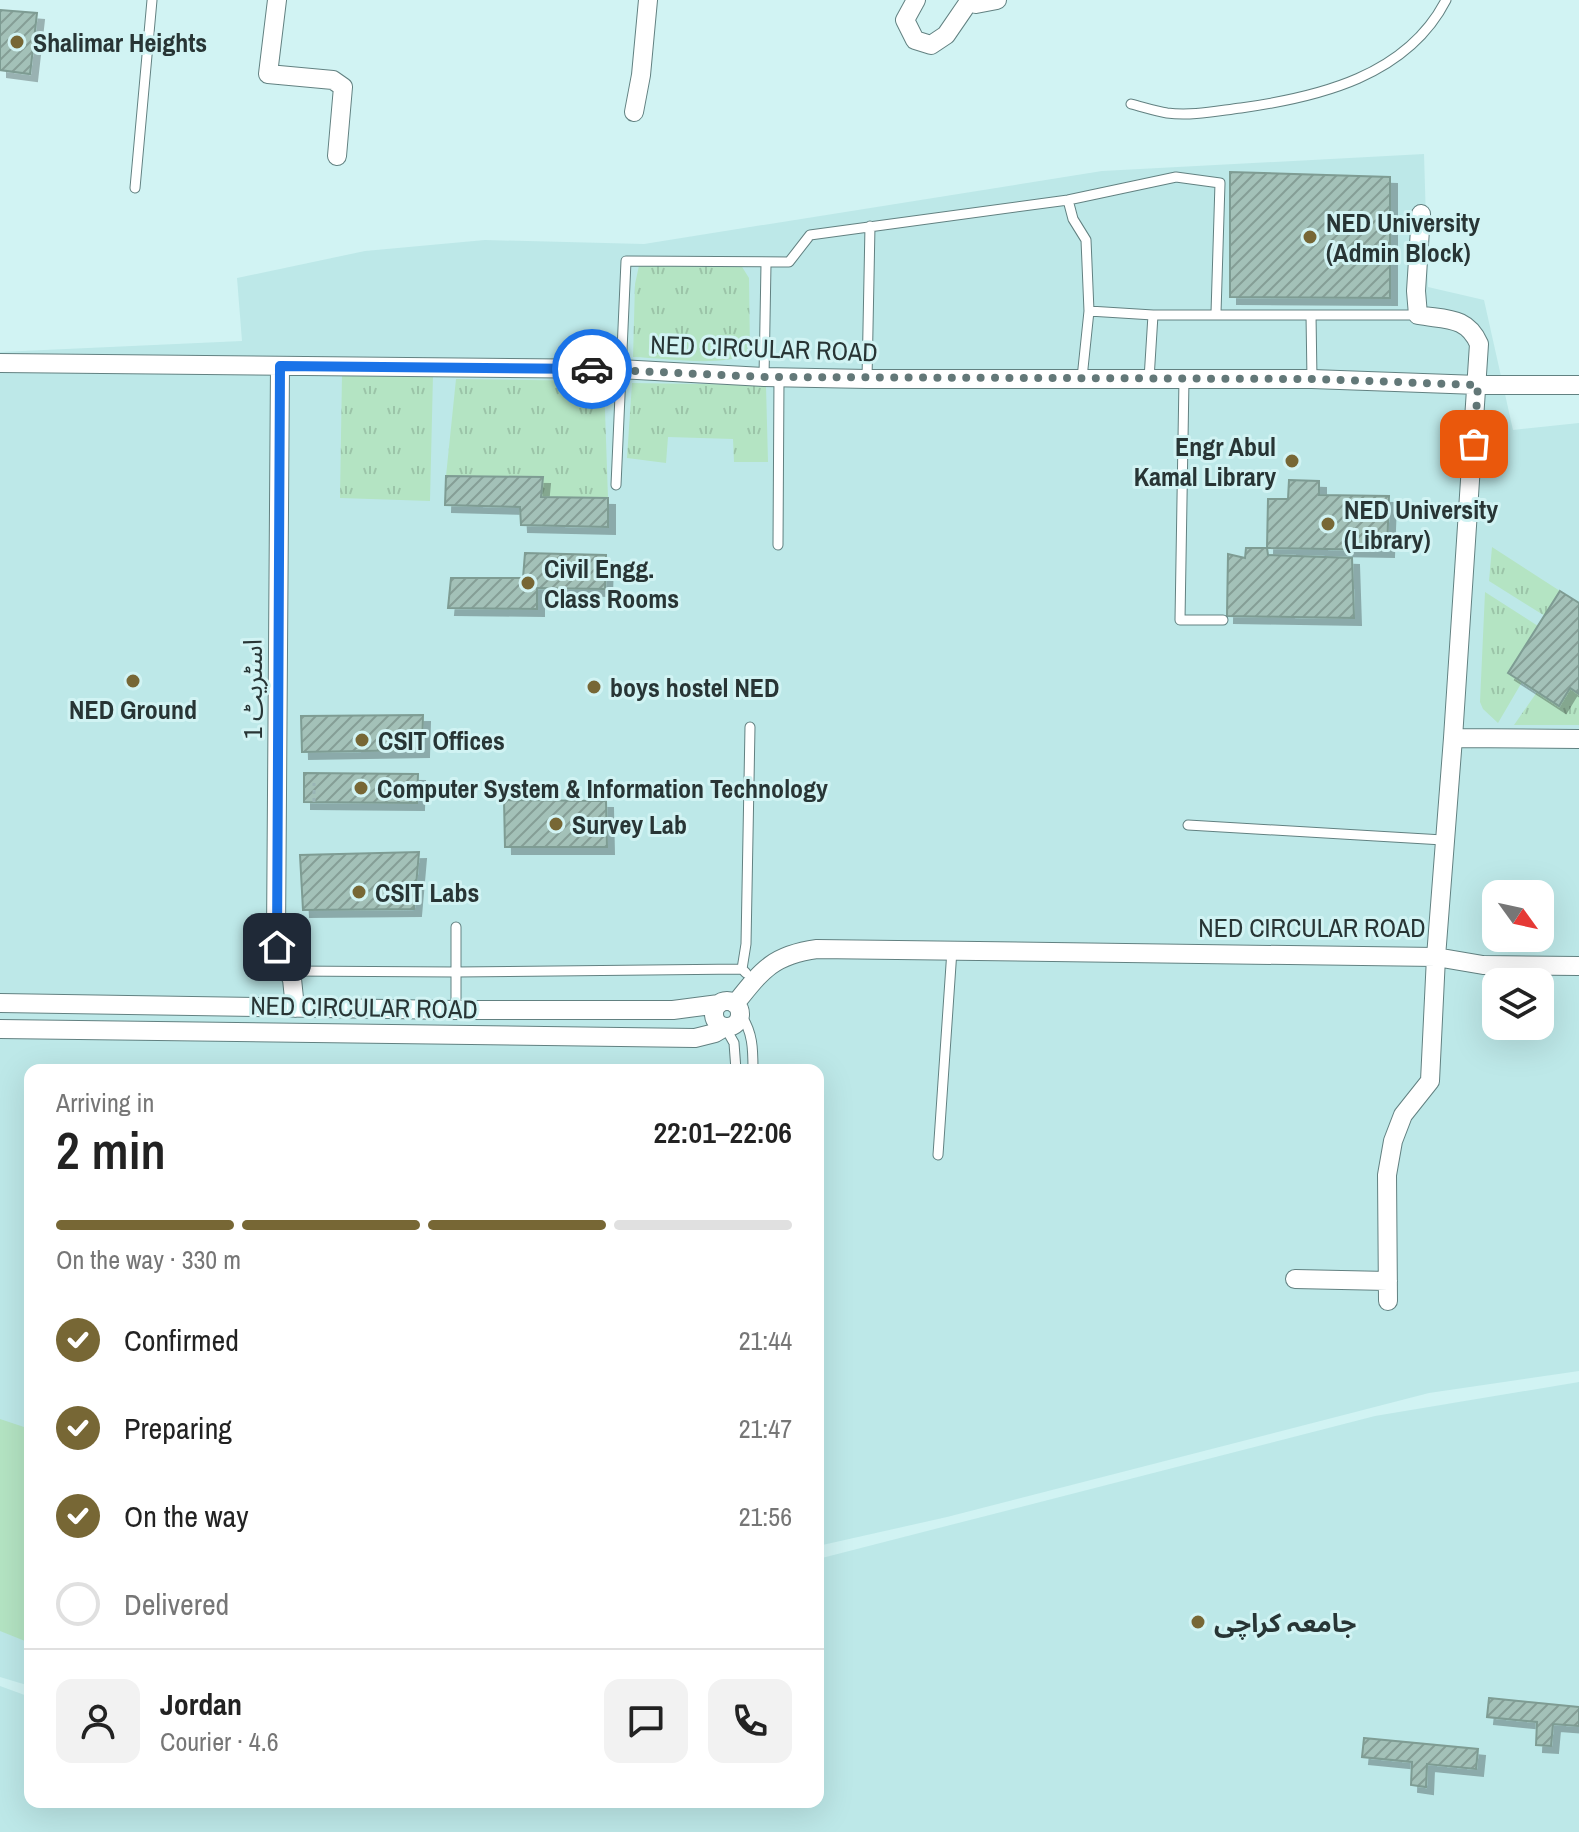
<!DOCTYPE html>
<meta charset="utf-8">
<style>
:root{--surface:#fff;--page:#f2f2f2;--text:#222;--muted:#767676;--line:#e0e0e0;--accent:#776735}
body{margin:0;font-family:"Archivo Narrow","Noto Sans Arabic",sans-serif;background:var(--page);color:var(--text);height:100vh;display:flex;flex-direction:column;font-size:30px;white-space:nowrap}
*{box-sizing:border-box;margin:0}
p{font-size:26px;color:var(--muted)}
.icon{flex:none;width:44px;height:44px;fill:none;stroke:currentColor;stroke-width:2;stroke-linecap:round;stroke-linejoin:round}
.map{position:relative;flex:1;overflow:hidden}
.details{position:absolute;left:24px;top:1064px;width:800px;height:744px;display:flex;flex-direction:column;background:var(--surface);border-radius:16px;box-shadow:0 8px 32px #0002}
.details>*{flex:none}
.needle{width:52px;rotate:123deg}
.fabs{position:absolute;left:1482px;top:880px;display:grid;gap:16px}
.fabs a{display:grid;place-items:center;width:72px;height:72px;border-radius:16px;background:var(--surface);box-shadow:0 8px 32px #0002;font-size:40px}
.pin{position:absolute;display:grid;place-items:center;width:68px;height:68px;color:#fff;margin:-34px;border-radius:16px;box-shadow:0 4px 12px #0006}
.courier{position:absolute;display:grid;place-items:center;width:80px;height:80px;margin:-40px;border:6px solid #1a73e8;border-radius:50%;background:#fff;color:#222;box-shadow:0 2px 10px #0007}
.summary em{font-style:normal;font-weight:600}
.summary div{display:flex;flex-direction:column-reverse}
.summary{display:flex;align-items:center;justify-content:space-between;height:136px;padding:0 32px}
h1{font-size:52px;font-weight:600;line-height:60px}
.bar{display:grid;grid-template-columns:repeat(4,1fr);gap:12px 8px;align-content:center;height:96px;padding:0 32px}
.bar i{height:10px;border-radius:6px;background:var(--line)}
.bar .active{background:var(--accent)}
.bar p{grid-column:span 4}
.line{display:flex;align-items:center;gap:20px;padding:0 32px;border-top:2px solid var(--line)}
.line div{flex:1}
.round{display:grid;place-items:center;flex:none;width:84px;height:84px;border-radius:16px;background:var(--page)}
ol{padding:0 32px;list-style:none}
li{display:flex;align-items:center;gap:24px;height:88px}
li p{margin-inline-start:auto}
li .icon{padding:8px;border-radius:50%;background:var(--accent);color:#fff;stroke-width:4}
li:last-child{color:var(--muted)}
li i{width:44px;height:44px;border:4px solid var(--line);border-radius:50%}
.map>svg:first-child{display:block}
.built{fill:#bde8e8;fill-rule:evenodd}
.grass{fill:url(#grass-tufts)}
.pitch{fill:#b4e4c3}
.building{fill:url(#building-hatch);stroke:#7e9c93;stroke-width:2;filter:url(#shadow)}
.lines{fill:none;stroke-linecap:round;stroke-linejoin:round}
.service-casing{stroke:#628181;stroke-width:11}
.minor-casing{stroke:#628181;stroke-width:20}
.path{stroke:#9ab5b5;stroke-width:3;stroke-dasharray:4 4;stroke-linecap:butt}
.service{stroke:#fff;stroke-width:9}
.minor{stroke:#fff;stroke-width:18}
.done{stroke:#637878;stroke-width:8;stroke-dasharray:0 14.4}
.route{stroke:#1a73e8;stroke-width:10}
.poi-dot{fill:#776735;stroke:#d1f3f3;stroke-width:3}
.labels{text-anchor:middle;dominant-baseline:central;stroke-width:6;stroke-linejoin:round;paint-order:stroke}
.poi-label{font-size:26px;font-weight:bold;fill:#283535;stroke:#d1f3f3;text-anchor:start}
.street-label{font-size:26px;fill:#283535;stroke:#d1f3f3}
</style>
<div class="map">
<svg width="1579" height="1832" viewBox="0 0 1579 1832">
<defs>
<pattern id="grass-tufts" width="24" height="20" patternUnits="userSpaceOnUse" patternTransform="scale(2)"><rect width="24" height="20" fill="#b4e4c3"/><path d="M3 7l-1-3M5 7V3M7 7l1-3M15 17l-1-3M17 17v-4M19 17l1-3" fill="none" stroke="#9bc4a8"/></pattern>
<pattern id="building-hatch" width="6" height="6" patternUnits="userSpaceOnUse" patternTransform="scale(2)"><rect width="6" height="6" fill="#a3c1b8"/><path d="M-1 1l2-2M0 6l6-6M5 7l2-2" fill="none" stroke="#859e96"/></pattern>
<filter id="shadow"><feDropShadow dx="7" dy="7" stdDeviation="0" flood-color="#0004"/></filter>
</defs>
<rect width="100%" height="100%" fill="#d1f3f3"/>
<path class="built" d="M1424 154 1428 287 1484 300 1513 430 1579 423V1371L1429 1393 947 1517 818 1546V1070H30V1686L0 1677V352L242 341 237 278 365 251 485 240 644 244 1102 171ZM1496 894H1540V938H1496ZM1496 982H1540V1026H1496Z
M1579 1382V1832H0V1686L30 1697V1802H818V1559L1375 1416Z"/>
<path class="grass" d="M640 261 739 262 749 278 750 353C721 368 666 358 633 357L635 284Z
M342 374 433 375 430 501 340 498Z
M456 379 604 381 608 498 541 497 542 477 446 476Z
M632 383 766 385 768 462H734L733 439 668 437 666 463 627 458Z
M1492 547 1560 591 1545 616 1489 581Z
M1485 592 1538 626 1508 673 1522 682 1498 723 1483 709 1480 702Z
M1570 688 1579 694V725H1514L1537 692 1558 705Z"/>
<path class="pitch" d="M0 1419 30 1429V1643L0 1631Z"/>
<path class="building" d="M0 10 37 13 30 74 0 70Z
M1230 172 1390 177V298L1230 297Z
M446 476 543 477 541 497 608 498V527L521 525 520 507 445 505Z
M1289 480 1319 481V495L1389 496 1387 550 1267 548 1268 499H1288Z
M1246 548H1267L1268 555 1352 558 1354 618 1227 616 1228 554 1245 558Z
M525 553 606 555 605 589 537 588V609L448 608 451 578H523Z
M1560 591 1579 603V694L1570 688 1559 706 1508 673Z
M423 715 422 750 302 752 301 716Z
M304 773 418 774 417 803 304 802Z
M504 800 606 801 607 847H505Z
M419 852 414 909 303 910 300 855Z
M1489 1698 1579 1707V1726L1553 1724 1551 1746 1536 1745 1537 1722 1487 1717Z
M1364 1738 1478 1749 1476 1769 1427 1764 1426 1787 1411 1785 1412 1762 1362 1757Z"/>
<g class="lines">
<defs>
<path id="service" d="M1131 104C1143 107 1155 111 1167 113 1192 116 1216 111 1241 108 1319 97 1407 76 1446 0
M135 188 152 0
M1068 200 1073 219 1086 240 1089 311 1082 378
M1089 311 1153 315H1418
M1311 315 1312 379
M764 377 766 264
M867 379 870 226
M1149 379 1153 315
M1184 379 1180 620H1223
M616 485 626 261 789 262 810 235 1068 200 1176 177 1220 183 1216 313
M778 545 779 377
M1188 825 1443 840
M456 927V1010
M287 971 456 972 742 969
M746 973 742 969 746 944 750 727
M740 1014C753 1031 753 1050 753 1070
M725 1027 734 1043 736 1070
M938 1155 952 950"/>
<path id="minor" d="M277 0 268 74 333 80 343 87 337 156
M916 0 905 20 915 40 931 45 946 35 970 0
M970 0 976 4 997 0
M634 112 641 75 648 0
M0 363 619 369 764 377 867 379H1312L1478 385H1579
M280 366 276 936 285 968 292 979 295 1008
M1453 738 1579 739
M714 1014a13 13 0 1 1 26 0a13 13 0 1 1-26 0Z
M0 1003 456 1010H673L719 1004
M735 1004C762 970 773 955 817 949L1436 957 1453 738 1479 344C1467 316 1446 320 1418 315L1416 291 1421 214
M0 1029 695 1038 715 1033 725 1027
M1295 1279 1388 1281
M1388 1301 1387 1175 1393 1141 1403 1115 1430 1081 1436 957 1483 965 1579 966"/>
</defs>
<use href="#service" class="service-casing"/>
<use href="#minor" class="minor-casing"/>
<path class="path" d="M314 802V783"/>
<use href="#service" class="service"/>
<use href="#minor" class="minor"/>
</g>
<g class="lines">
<path class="done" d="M592 369 764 377 1312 379 1478 385 1474 444"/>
<path class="route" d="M277 947 280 366 592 369"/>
</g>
<g class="poi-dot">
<circle cx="17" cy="42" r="8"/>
<circle cx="1310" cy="237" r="8"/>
<circle cx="1292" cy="461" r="8"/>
<circle cx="1328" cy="524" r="8"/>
<circle cx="528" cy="583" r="8"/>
<circle cx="133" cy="681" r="8"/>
<circle cx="594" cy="687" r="8"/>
<circle cx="362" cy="740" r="8"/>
<circle cx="361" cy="788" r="8"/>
<circle cx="556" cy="824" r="8"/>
<circle cx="359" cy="892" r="8"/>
<circle cx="1198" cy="1622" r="8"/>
</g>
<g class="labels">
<g class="poi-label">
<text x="33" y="42">Shalimar Heights</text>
<text x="1326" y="222">NED University<tspan x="1326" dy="30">(Admin Block)</tspan></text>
<text x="1276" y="446" text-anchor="end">Engr Abul<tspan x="1276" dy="30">Kamal Library</tspan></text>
<text x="1344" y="509">NED University<tspan x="1344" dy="30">(Library)</tspan></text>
<text x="544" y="568">Civil Engg.<tspan x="544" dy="30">Class Rooms</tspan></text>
<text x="610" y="687">boys hostel NED</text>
<text x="133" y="709" text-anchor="middle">NED Ground</text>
<text x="378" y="740">CSIT Offices</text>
<text x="377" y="788">Computer System &amp; Information Technology</text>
<text x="572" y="824">Survey Lab</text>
<text x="375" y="892">CSIT Labs</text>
<text x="1214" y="1622">جامعہ کراچی</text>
</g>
<g class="street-label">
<text transform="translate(764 348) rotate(2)">NED CIRCULAR ROAD</text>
<text transform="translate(252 689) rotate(-90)">اسٹریٹ 1</text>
<text x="1312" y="927">NED CIRCULAR ROAD</text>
<text transform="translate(364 1007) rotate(1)">NED CIRCULAR ROAD</text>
</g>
</g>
</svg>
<div class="fabs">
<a><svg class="needle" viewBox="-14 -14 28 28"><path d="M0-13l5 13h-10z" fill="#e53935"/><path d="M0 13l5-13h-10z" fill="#767676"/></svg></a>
<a><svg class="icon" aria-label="layers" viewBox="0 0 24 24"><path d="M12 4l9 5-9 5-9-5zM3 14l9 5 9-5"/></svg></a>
</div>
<div class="pin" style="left:1474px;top:444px;background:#ea580c"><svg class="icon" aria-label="bag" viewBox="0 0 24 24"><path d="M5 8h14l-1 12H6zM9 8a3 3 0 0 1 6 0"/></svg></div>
<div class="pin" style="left:277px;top:947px;background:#1f2937"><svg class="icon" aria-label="home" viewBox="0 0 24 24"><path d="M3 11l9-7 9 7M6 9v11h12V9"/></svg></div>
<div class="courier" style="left:592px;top:369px"><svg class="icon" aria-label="car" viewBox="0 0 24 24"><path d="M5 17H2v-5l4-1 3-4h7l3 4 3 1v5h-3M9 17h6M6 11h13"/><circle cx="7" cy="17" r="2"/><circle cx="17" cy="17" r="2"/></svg></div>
<section class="details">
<div class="summary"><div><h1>2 min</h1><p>Arriving in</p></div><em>22:01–22:06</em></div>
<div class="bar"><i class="active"></i><i class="active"></i><i class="active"></i><i></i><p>On the way · 330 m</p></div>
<ol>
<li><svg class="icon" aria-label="check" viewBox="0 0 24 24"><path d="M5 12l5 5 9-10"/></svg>Confirmed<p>21:44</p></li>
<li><svg class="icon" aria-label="check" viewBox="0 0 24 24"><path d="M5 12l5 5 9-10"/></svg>Preparing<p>21:47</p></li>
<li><svg class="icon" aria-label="check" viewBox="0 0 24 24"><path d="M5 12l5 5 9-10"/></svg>On the way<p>21:56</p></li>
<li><i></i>Delivered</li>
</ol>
<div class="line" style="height:144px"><a class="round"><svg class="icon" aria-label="person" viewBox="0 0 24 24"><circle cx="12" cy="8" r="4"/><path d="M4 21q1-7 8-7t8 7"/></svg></a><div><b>Jordan</b><p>Courier · 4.6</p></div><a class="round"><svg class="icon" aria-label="chat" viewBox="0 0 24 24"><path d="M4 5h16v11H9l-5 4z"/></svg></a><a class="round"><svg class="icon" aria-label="phone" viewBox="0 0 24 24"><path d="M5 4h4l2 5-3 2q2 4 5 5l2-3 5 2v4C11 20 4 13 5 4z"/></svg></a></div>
</section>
</div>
